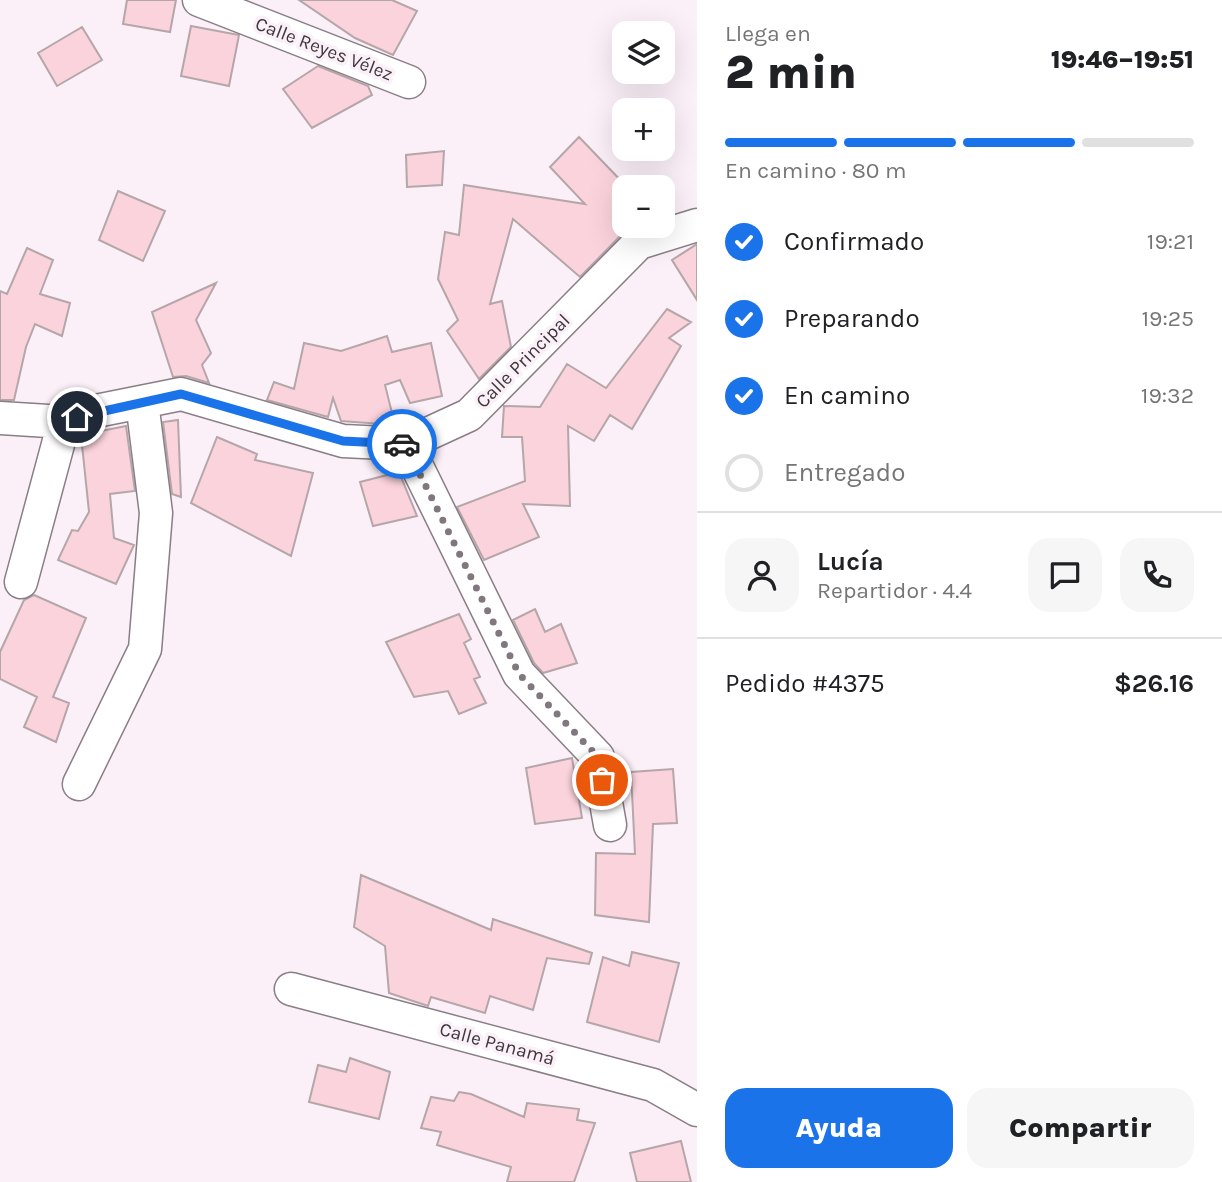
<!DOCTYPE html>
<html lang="es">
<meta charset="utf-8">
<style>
:root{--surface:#fff;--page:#f6f6f6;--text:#202124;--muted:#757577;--line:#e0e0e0;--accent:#1a73e8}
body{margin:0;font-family:Karla,sans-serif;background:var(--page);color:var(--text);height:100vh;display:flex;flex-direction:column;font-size:26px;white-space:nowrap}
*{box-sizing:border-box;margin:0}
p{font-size:23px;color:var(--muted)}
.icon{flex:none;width:38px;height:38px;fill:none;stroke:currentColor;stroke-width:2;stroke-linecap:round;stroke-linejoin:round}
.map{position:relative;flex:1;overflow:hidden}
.drawer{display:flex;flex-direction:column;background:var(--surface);width:525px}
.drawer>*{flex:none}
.controls{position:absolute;left:612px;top:21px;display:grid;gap:14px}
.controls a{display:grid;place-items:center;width:63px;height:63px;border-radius:14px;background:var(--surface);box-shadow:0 7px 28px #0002;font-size:35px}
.pin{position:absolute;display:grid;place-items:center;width:60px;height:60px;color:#fff;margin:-30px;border:4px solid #fff;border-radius:50%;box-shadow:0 2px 7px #0007}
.courier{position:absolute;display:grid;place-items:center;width:70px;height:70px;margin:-35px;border:5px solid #1a73e8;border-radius:50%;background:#fff;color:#222;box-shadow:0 2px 9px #0007}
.overview em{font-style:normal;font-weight:800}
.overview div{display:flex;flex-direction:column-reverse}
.overview{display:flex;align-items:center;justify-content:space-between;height:119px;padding:0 28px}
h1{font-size:46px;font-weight:800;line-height:52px}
.bar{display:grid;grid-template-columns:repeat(4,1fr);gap:10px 7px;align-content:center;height:84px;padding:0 28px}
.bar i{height:9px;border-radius:5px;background:var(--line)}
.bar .current{background:var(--accent)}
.bar p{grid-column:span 4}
.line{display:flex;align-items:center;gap:18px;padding:0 28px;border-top:2px solid var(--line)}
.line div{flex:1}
.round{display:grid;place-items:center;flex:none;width:74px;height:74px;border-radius:21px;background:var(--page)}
ol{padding:0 28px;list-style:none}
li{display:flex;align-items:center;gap:21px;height:77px}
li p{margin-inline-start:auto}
li .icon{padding:7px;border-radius:50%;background:var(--accent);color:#fff;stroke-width:4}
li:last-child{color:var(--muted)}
li i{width:38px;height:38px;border:4px solid var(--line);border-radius:50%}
.primary-button{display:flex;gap:14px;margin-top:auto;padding:14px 28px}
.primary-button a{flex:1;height:80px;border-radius:21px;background:var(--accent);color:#fff;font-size:28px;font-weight:800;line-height:80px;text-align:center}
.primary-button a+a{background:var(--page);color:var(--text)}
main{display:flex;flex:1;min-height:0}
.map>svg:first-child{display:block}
.building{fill:#fbd3dc;stroke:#b4a6a9;stroke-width:2}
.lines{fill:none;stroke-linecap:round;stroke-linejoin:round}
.street-casing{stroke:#897e86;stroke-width:35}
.street{stroke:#fff;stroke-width:32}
.done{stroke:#80787e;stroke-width:7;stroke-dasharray:0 12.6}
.route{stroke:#1a73e8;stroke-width:9}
.labels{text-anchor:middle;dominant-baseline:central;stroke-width:7;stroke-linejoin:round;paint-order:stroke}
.street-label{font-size:19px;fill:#3d383c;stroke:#fcf0f8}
</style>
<main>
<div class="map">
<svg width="697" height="1182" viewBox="0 0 697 1182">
<rect width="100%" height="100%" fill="#fcf0f8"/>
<path class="building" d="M127 0H176L170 32 123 24Z
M299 0H392L417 11 393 55 355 38Z
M191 26 239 35 229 86 181 76Z
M82 27 102 60 57 86 38 53Z
M318 66 368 86 372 95 312 128 283 89Z
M579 137 627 187 625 226H630L580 277 513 219 490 304 502 301 511 347 479 379 447 331 458 320 438 279 445 232 459 235 464 185 585 204 550 167Z
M444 151 442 185 407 187 406 155Z
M118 191 165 211 143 261 99 240Z
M697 244V300L672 260Z
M27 248 53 260 40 294 70 303 62 336 35 324 26 347 14 400H0V291L7 294Z
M216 283 196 320 211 353 202 365 209 383 186 376 173 377 152 312Z
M667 309 691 322 669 338 681 346 632 429 610 415 594 441 568 426 570 506 523 504 539 537 484 560 457 507 525 481 522 437H502L504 406 540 407 567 364 606 388Z
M387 336 392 352 431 343 442 396 410 403 400 380 385 385 395 425 341 421 333 398 328 417 267 400 274 382 294 389 304 343 341 351Z
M178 420 181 497 172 494 163 422Z
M126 426 135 491 110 494 114 538 134 545 116 584 58 560 72 530 78 531 89 512 81 435Z
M217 437 257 454 255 460 313 473 291 556 191 503Z
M399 472 417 516 373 526 360 482Z
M34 595 86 618 53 697 69 703 56 742 24 727 37 697 0 679V652L24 600Z
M535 609 545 632 561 624 577 663 543 673 534 663 513 620Z
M459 614 471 639 464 643 480 677 474 679 486 703 459 714 448 691 414 697 386 642Z
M572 758 582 818 535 824 526 768Z
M673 769 677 823 653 824 649 922 595 915 596 853 635 854 631 772Z
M361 875 491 930 493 919 592 953 589 964 547 958 533 1010 490 996 485 1013 431 997 428 1006 389 993 385 946 354 927Z
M632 952 679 963 659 1042 587 1022 603 957 629 966Z
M350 1058 390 1072 379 1119 309 1102 318 1065 346 1072Z
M459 1092 471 1094 524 1117 527 1103 579 1109 577 1120 595 1123 574 1182H507L511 1167 437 1145 441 1132 421 1128 431 1097 454 1101Z
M681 1141 691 1182H637L630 1153Z"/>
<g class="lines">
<defs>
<path id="street" d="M199 0 409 82
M0 418 64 422 91 412 181 394 343 441 406 444 469 415 639 243 697 225
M406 444 519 674 598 757 610 825
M21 582 64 422
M79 784 145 649 156 513 142 402
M291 989 653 1085 697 1110"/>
</defs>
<use href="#street" class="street-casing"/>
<use href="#street" class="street"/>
</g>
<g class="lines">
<path class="done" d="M402 444H405L519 674 598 757 602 780"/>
<path class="route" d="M77 417 181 394 343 441 402 444"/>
</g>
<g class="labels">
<g class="street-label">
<text transform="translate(324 49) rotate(21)">Calle Reyes Vélez</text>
<text transform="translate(523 361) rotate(-45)">Calle Principal</text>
<text transform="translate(497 1044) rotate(15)">Calle Panamá</text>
</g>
</g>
</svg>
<div class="controls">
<a><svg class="icon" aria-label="layers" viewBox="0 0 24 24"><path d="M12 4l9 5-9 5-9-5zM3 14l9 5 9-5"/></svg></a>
<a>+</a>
<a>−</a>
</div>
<div class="pin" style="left:602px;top:780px;background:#ea580c"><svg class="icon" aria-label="bag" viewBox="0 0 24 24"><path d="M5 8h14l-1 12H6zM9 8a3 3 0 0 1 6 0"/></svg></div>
<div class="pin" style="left:77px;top:417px;background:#1f2937"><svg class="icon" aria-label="home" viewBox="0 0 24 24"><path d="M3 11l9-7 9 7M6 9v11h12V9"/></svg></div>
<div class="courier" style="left:402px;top:444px"><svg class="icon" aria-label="car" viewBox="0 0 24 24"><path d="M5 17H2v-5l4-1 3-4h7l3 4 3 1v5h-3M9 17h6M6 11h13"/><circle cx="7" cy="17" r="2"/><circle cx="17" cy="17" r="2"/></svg></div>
</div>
<section class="drawer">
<div class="overview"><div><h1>2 min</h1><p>Llega en</p></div><em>19:46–19:51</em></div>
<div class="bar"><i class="current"></i><i class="current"></i><i class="current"></i><i></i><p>En camino · 80 m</p></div>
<ol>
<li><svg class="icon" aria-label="check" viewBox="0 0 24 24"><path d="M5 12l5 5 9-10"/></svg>Confirmado<p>19:21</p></li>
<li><svg class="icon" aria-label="check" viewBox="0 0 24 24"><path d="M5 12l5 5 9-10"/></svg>Preparando<p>19:25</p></li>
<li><svg class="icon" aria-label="check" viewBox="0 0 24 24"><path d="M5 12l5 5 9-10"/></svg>En camino<p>19:32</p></li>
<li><i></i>Entregado</li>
</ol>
<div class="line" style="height:126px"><a class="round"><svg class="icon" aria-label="person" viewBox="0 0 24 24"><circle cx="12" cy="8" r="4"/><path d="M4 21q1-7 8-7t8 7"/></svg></a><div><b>Lucía</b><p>Repartidor · 4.4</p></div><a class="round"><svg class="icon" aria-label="chat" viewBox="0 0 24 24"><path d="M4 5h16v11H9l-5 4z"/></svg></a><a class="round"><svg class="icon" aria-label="phone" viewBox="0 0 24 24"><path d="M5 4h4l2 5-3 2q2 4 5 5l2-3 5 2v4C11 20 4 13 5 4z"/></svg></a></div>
<div class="line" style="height:91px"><div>Pedido #4375</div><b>$26.16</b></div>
<div class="primary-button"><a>Ayuda</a><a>Compartir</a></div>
</section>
</main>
